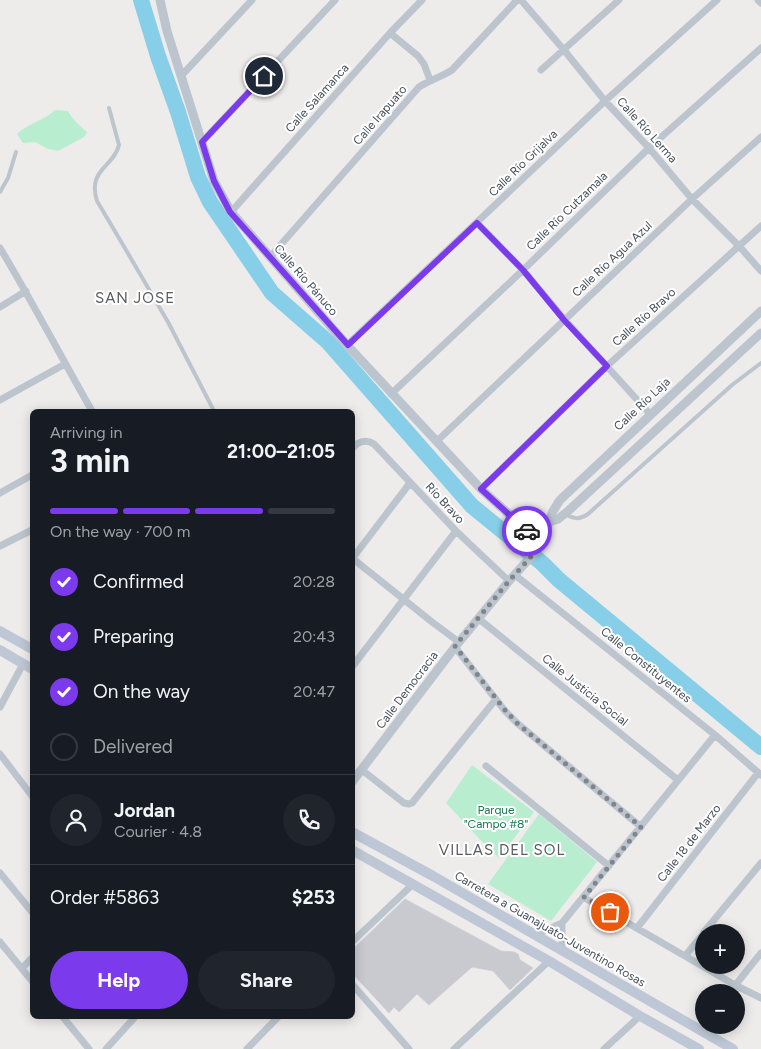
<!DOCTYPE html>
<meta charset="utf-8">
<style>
:root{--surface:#171b24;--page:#20242c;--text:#f1f3f6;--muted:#9ea1a6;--line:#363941;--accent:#7c3aed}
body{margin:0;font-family:Figtree,sans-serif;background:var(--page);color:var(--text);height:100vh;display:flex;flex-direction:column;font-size:19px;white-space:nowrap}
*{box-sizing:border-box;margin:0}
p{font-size:16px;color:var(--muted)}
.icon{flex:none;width:28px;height:28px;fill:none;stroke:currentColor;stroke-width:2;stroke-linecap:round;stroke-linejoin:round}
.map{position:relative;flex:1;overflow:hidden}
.sheet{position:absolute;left:30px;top:409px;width:325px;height:610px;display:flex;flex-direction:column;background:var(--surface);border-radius:8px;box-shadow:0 2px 12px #0003}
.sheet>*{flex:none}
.tools{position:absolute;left:695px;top:924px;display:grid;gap:10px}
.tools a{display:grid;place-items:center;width:50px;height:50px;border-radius:50%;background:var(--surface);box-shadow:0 2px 12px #0003;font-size:25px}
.pin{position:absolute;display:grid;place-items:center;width:42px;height:42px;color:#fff;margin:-21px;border:2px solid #fff;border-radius:50%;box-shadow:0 1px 5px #0007}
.courier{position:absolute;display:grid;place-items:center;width:50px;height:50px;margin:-25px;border:4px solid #7c3aed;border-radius:50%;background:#fff;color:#222;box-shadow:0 1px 6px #0007}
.summary em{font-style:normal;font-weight:700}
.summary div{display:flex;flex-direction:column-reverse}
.summary{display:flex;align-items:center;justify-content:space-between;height:85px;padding:0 20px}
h1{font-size:32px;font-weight:700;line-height:38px}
.bar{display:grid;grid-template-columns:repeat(4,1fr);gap:8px 5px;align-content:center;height:60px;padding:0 20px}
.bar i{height:6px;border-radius:4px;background:var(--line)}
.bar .selected{background:var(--accent)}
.bar p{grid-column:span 4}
.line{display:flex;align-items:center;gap:12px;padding:0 20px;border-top:1px solid var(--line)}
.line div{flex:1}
.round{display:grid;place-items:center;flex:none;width:52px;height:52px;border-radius:26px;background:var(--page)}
ol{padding:0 20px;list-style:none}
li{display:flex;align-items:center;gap:15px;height:55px}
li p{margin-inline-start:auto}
li .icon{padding:5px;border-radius:50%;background:var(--accent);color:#fff;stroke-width:4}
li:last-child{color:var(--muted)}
li i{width:28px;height:28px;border:2px solid var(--line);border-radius:50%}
.button{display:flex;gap:10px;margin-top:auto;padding:10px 20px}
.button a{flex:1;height:58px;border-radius:30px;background:var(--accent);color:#fff;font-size:20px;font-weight:700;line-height:58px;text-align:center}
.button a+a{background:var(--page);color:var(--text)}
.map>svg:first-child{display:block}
.green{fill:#b9edd0}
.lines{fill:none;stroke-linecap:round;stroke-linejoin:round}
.river{stroke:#87cee9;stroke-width:16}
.building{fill:#c8cad0;stroke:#cfd1d7}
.service{stroke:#bcc5ce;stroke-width:4}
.minor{stroke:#bcc5ce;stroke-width:7}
.tertiary{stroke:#bcc5ce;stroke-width:9}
.secondary{stroke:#bec7d5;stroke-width:10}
.done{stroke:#80858b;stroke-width:5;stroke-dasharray:0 9}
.route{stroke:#7c3aed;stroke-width:6}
.labels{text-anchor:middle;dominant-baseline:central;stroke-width:4;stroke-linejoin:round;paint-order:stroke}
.street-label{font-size:12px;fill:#444e58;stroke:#fff}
.park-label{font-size:12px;fill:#18774e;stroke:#fff}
.quarter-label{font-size:15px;letter-spacing:1px;fill:#585b60;stroke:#fff}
</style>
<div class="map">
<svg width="761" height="1049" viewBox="0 0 761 1049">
<rect width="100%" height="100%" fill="#eeebeb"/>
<path class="green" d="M55 110 68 111C72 119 81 127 87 132L84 137 58 151 48 149 35 142 23 143 17 134C28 123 44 121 55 110Z
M472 765 534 812 499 858 490 850 446 803Z
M539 814 597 862 551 921 488 884Z"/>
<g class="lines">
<path class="river" d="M141 0 158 56 178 112 198 177 210 202 272 293 328 342 472 506 542 563 559 580 761 747"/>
</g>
<path class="building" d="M405 899 501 951 514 952 518 954 520 960 533 968 510 990 493 971 472 967 429 1005 417 994 399 1012 394 1007 389 1013 352 973V950Z"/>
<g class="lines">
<path class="service" d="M109 108 119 145C114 167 87 169 97 201L126 250 168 322 214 411
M0 192 8 178 16 152
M565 514C574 519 579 520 588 514L732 385 761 363"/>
<path class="minor" d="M521 0 564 50 605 101 649 148 692 199 739 246 761 271
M758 0 761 3
M390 33 418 56 424 64 430 80
M541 70 619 0
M181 76 252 0
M202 142 335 0
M231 212 390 33 422 0
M477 223 523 270 564 319 650 414
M0 248C32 301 61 357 92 411
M270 257 419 87C430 80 441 77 452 70L517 0
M0 307 26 291
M347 345 605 101 717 0
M391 394 523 270 649 148 761 48
M0 400 65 364
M437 441 692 199 761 137
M352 449C358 441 366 439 374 444L456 531 509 581
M481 489 607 366 761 226
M0 493 32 475
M0 546 32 530
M352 558 432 622 459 642
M352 559 387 513 410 483
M515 575 715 735 761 775
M479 619 678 780
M455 647 505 711 517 723 641 827
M352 667 456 531
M0 707 23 664
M0 754 32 796
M486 766 609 866
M362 770 404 803 409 804 412 803 496 699
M0 873 32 912
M583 897 735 985 761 998
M562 923V951
M637 928 758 773
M704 932 761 863
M535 935 562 923 715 735
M0 942 32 981
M352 942 412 885
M685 956 704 933
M22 968 32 958
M352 984 409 1049
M730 992 761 953
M62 1016 89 1049
M106 1049 136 1016
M247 1049 279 1016
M454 1049 549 961
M604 1049 640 1016"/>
<path class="tertiary" d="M160 0 167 31 214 181 231 212 347 345 481 489 541 543
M549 522 558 519 567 512 761 333
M352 782 455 647 509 581 537 550 541 543 553 511 560 500 761 311"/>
<path class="secondary" d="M0 631 32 649
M0 650 32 669
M352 832 433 876 733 1049
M352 850 549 961 640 1016 699 1049"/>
</g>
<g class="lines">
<path class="done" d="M527 531 541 543 537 550 509 581 455 646 505 710 517 723 641 827 584 897 610 912"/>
<path class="route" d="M264 76 202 142 214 181 230 212 348 345 477 223 523 270 564 320 607 366 481 489 527 531"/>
</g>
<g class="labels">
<g class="street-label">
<text transform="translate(317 98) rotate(-48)">Calle Salamanca</text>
<text transform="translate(380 115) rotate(-49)">Calle Irapuato</text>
<text transform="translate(647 130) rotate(48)">Calle Río Lerma</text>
<text transform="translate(523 163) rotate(-44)">Calle Río Grijalva</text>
<text transform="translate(567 211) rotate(-44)">Calle Río Cutzamala</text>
<text transform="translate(612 259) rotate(-43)">Calle Río Agua Azul</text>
<text transform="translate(306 280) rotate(49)">Calle Río Pánuco</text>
<text transform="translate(644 317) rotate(-42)">Calle Río Bravo</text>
<text transform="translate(642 404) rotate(-43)">Calle Río Laja</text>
<text transform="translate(445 503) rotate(47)">Río Bravo</text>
<text transform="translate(646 665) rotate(39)">Calle Constituyentes</text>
<text transform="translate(407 690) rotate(-53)">Calle Democracia</text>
<text transform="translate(585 690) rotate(39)">Calle Justicia Social</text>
<text transform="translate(689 843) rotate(-52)">Calle 18 de Marzo</text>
<text transform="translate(550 929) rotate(30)">Carretera a Guanajuato-Juventino Rosas</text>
</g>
<g class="park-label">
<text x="496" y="810">Parque<tspan x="496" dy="14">"Campo #8"</tspan></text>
</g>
<g class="quarter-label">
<text x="135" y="298">SAN JOSE</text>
<text x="502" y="850">VILLAS DEL SOL</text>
</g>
</g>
</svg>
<div class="tools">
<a>+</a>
<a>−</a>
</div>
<div class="pin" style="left:610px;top:912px;background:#ea580c"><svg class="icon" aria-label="bag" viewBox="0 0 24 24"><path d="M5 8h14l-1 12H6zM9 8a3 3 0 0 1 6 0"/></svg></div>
<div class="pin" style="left:264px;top:76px;background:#1f2937"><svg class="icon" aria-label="home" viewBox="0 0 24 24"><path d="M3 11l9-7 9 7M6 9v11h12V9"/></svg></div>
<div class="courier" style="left:527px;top:531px"><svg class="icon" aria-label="car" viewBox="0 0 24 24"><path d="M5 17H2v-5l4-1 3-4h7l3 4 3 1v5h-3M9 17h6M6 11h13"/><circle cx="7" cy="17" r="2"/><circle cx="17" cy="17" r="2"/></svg></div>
<section class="sheet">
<div class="summary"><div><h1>3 min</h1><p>Arriving in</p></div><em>21:00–21:05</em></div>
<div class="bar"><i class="selected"></i><i class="selected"></i><i class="selected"></i><i></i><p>On the way · 700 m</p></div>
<ol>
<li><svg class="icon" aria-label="check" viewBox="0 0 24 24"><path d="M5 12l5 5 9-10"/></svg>Confirmed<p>20:28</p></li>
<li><svg class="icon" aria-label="check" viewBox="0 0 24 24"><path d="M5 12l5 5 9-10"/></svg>Preparing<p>20:43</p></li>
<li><svg class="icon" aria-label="check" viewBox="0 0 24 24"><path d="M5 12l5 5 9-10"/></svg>On the way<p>20:47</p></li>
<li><i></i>Delivered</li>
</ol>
<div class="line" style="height:90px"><a class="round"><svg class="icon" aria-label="person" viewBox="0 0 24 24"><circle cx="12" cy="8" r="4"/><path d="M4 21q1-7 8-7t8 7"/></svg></a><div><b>Jordan</b><p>Courier · 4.8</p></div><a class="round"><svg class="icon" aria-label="phone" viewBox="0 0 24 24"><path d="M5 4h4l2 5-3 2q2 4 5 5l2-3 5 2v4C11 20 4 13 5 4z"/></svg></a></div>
<div class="line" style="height:65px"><div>Order #5863</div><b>$253</b></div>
<div class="button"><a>Help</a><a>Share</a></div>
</section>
</div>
